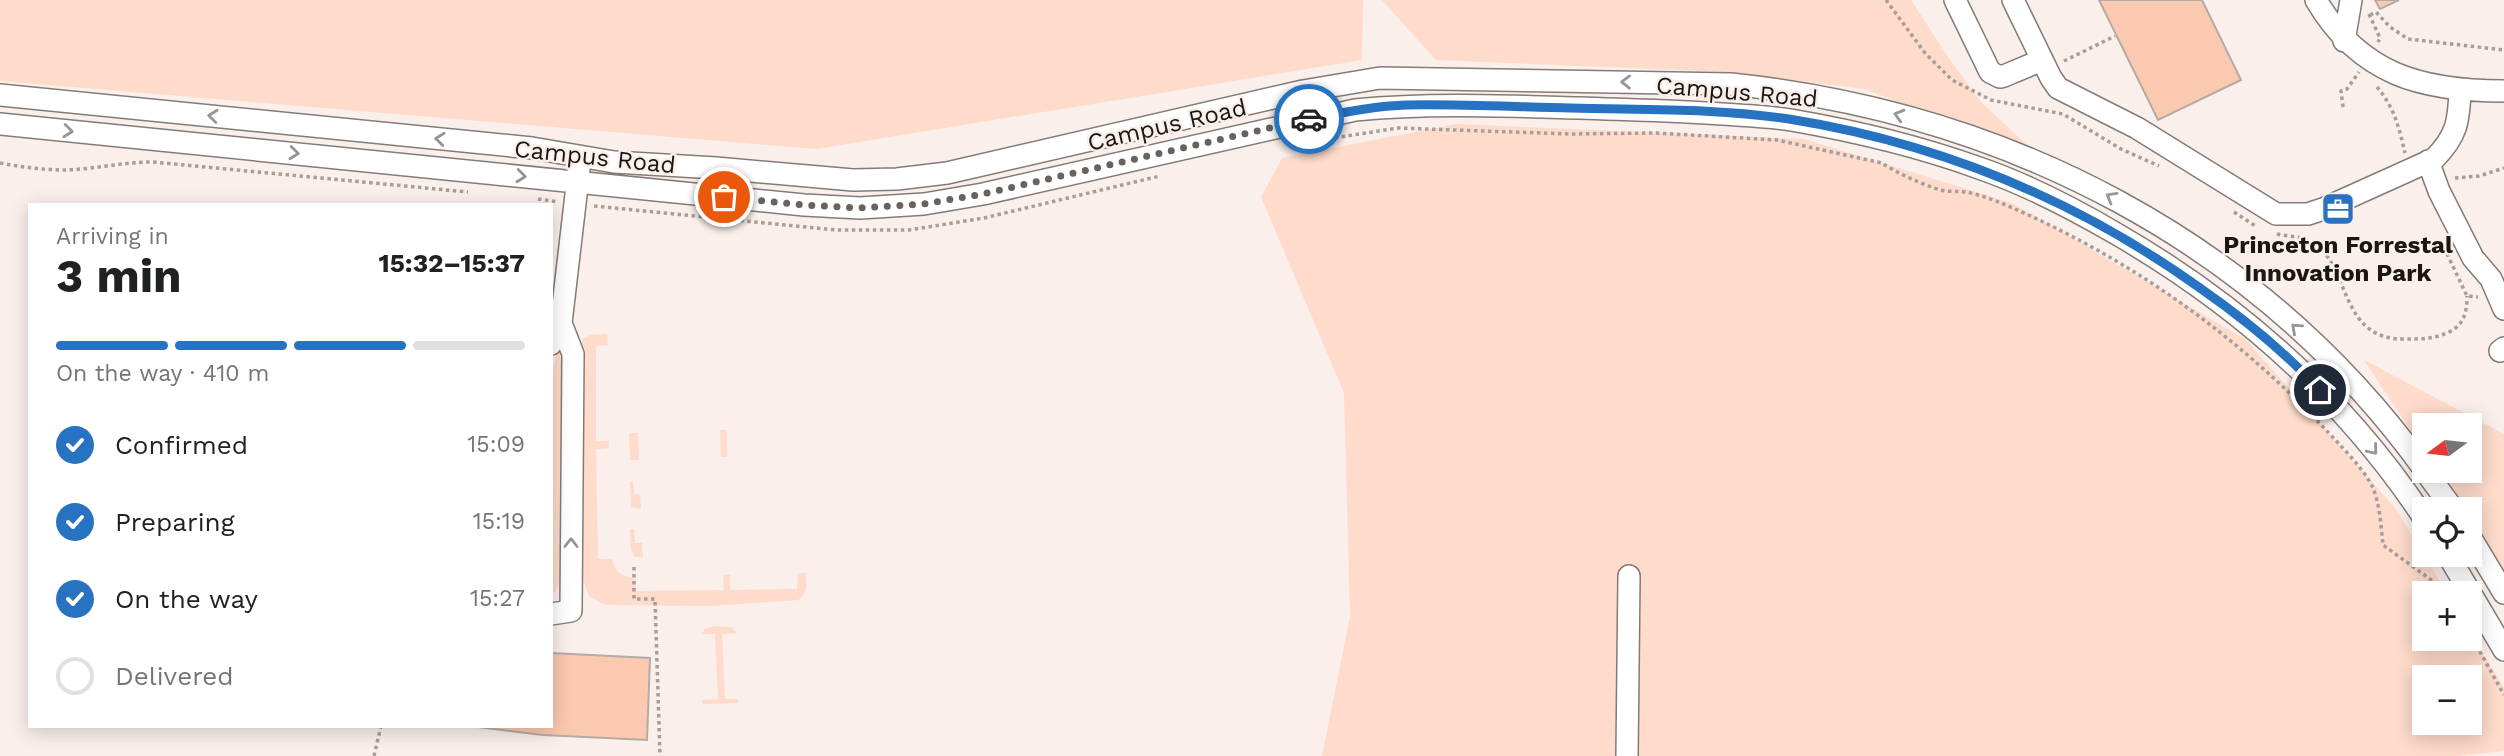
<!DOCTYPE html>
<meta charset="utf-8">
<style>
:root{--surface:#fff;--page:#f2f2f2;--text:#202124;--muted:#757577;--line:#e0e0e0;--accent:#2872c2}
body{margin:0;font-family:"Work Sans",sans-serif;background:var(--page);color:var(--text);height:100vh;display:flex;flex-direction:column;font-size:26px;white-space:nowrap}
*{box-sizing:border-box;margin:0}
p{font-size:23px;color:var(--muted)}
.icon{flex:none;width:38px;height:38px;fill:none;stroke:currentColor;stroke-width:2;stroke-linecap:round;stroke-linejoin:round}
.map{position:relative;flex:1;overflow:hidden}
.sheet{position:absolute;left:28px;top:203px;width:525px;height:525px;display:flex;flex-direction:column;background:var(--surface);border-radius:0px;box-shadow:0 4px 18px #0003}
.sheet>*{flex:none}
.needle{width:46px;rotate:255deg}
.tools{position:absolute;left:2412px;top:413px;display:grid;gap:14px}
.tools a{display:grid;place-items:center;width:70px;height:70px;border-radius:0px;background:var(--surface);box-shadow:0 4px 18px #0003;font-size:35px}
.pin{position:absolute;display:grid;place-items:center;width:60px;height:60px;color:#fff;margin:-30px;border:4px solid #fff;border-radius:50%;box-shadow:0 2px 7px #0007}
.courier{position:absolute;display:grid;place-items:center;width:70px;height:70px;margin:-35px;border:5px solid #2872c2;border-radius:50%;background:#fff;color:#222;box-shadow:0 2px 9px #0007}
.overview em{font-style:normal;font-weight:700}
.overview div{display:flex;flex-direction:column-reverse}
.overview{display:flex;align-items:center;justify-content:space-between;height:119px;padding:0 28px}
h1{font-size:46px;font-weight:700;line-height:52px}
.bar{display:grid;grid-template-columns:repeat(4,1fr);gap:10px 7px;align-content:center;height:84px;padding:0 28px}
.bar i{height:9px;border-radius:5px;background:var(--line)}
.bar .current{background:var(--accent)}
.bar p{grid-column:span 4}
ol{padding:0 28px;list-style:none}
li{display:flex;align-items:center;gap:21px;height:77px}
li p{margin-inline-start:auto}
li .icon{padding:7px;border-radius:50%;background:var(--accent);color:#fff;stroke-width:4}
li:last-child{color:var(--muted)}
li i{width:38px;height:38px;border:4px solid var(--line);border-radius:50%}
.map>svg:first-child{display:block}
.green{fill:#fedbcb;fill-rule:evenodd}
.building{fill:#fbc8b0;stroke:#b5aba6;stroke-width:2}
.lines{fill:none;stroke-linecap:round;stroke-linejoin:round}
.minor-casing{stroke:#847b77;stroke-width:24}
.path{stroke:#a69e9a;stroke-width:3.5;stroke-dasharray:3.5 3.5;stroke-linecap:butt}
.minor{stroke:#fff;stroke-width:21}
.oneway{stroke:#989695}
.done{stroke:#68625f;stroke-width:7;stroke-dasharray:0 12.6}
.route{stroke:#2872c2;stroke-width:9}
.labels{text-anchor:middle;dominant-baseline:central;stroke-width:5;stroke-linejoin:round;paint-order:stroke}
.street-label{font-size:24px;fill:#191614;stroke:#faefea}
.poi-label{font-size:24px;font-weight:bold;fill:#191614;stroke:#faefea}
</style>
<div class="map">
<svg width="2504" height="756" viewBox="0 0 2504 756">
<rect width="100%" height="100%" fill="#faefea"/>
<path class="green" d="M0 0H1363L1362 60 816 149 0 81Z
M1382 0H1911L1948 57 1981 102 2035 153 1864 89 1726 72 1436 60Z
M1456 124 1804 139 2012 203 2245 339 2395 508 2447 593H2424V639H2469V631L2504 688V751L2458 756H1322L1350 617 1344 393 1261 197 1282 158ZM2424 677H2469V723H2424Z
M607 334 608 345 596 346V441H609V448L596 449 598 559H612C615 573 622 575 635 579L636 591 724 590 723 575H730V590L797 589 798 573H806C806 584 808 593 798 600L710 606 606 605 589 596 582 578 581 346 583 338 591 335Z
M560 352 562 372 564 516 560 581 556 591 551 595V377L557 353Z
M2364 360 2504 434V574L2469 520V509H2462L2437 471H2469V425H2424V451Z
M720 430H727V457H721Z
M629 433H638L639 460H630Z
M630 481H633L634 494H640L641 509 631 507Z
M630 529H634L635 543H642L643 557H635L631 550Z
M714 626 731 627 737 633 722 634 725 699H738V703L702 704V700L718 699 715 634H702L705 629Z"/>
<path class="building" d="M2099 0H2202L2241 80 2158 120Z
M2375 0H2399L2380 9Z
M551 653 650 658 647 740 543 735 470 726H551Z"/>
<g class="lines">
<defs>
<path id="minor" d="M1955 0 1990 72 2000 77 2004 76 2042 60
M2013 0 2051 78 2058 88 2137 128 2276 214H2308L2323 209 2434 159C2457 136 2459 121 2460 90
M2316 0C2360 75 2422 91 2504 91
M2344 41 2351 0
M0 95 532 148 614 162 716 168 853 180 897 179 947 173 1303 91 1380 78 1731 84C2007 113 2259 241 2424 469
M0 124 804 205 860 208 924 204 983 194 1355 110C1430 103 1505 106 1579 108 1632 110 1684 111 1737 115 1755 116 1773 117 1791 120 1855 131 1918 146 1979 168 2026 184 2072 208 2115 233 2238 304 2345 399 2424 518
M2428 161 2439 191 2473 258 2491 279 2504 309
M551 344 561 323 579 169
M2500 351 2504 348
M2425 471 2453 509
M2469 535 2504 593
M2448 555 2504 650
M551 614 571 611 573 354 561 323
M1627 756 1629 576"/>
</defs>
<use href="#minor" class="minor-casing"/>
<path class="path" d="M1886 0 1925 53 1952 80 1991 100 2063 114 2121 149 2159 166
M2369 14 2380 38 2378 42
M2370 15 2376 12 2390 27 2408 39 2504 50
M2064 61 2115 36
M2377 87C2394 107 2399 127 2405 153
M2343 107 2341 91 2347 89 2359 72
M1314 141 1398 128 1570 134 1656 133 1777 140 1882 163C1899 174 1919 183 1940 190 1948 192 1957 191 1966 192 1977 194 1991 199 2001 203 2125 255 2234 332 2326 430 2339 444 2366 471 2373 488 2380 505 2381 527 2383 545L2441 587 2445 593
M0 163C22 167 44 170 66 170 95 169 124 162 153 162L468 192
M2455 178 2479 176 2504 168
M538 199 558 202
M594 206 836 230H909L984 218 1160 176
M2234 212 2257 227
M2277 234C2289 237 2303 236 2314 243 2351 268 2339 341 2406 339 2420 339 2435 339 2449 332 2464 325 2467 312 2467 296
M2441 241 2467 296 2478 297
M634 567V599H655L660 756
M2473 639 2504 695
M374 756 381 726"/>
<use href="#minor" class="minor"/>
</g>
<defs><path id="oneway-chevron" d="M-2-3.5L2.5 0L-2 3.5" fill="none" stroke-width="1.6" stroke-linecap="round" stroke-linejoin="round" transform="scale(1.75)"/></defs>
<g class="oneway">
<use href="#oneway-chevron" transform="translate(1626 82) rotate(-179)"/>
<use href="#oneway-chevron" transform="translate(1899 115) rotate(-164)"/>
<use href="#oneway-chevron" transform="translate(213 116) rotate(-174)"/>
<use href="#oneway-chevron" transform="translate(68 131) rotate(6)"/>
<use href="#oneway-chevron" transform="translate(440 139) rotate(-174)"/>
<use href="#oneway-chevron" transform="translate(294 153) rotate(6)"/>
<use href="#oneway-chevron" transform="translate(521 176) rotate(6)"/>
<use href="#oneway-chevron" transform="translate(2111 197) rotate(-150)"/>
<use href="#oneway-chevron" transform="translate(2296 328) rotate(-138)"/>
<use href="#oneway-chevron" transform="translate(2373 450) rotate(51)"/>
<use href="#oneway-chevron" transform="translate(571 543) rotate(-90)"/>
</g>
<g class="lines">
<path class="done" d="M724 197 804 205 860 208 924 204 983 194 1309 119"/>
<path class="route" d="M1309 119C1341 113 1374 106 1407 105 1461 104 1516 107 1571 108 1643 110 1717 108 1789 119 1939 143 2077 200 2200 288 2243 318 2285 352 2320 390"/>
</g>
<defs>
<symbol id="office-square" viewBox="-11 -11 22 22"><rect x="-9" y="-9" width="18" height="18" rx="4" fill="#2872c2" stroke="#faefea"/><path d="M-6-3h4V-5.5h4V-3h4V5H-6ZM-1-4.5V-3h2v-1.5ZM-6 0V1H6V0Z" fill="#fff"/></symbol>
</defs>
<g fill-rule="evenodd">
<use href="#office-square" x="2319" y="190" width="38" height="38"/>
</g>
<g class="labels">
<g class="street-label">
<text transform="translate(1737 92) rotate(5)">Campus Road</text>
<text transform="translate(1167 125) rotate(-13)">Campus Road</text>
<text transform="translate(595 157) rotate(6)">Campus Road</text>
</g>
<g class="poi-label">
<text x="2338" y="245">Princeton Forrestal<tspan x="2338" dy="28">Innovation Park</tspan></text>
</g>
</g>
</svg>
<div class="tools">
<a><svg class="needle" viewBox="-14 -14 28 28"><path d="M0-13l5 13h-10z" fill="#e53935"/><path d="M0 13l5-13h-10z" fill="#757577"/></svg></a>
<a><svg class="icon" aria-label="locate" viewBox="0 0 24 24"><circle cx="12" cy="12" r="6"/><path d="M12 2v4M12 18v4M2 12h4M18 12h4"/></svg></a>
<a>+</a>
<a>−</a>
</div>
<div class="pin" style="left:724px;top:197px;background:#ea580c"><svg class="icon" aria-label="bag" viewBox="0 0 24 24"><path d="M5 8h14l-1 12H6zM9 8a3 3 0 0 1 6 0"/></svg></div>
<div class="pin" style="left:2320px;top:390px;background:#1f2937"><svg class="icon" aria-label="home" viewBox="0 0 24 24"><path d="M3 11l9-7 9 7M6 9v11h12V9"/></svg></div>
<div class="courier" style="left:1309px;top:119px"><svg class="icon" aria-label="car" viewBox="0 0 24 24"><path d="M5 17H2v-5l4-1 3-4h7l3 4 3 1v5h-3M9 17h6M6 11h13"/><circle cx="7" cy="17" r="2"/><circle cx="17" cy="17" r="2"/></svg></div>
<section class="sheet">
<div class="overview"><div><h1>3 min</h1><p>Arriving in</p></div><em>15:32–15:37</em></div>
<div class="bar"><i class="current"></i><i class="current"></i><i class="current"></i><i></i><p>On the way · 410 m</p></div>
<ol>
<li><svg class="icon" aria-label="check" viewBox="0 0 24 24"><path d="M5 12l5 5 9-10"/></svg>Confirmed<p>15:09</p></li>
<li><svg class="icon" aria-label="check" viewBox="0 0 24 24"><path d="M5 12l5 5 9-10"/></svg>Preparing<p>15:19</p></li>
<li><svg class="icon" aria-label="check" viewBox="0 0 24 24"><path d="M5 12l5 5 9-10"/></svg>On the way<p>15:27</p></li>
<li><i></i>Delivered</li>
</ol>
</section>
</div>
